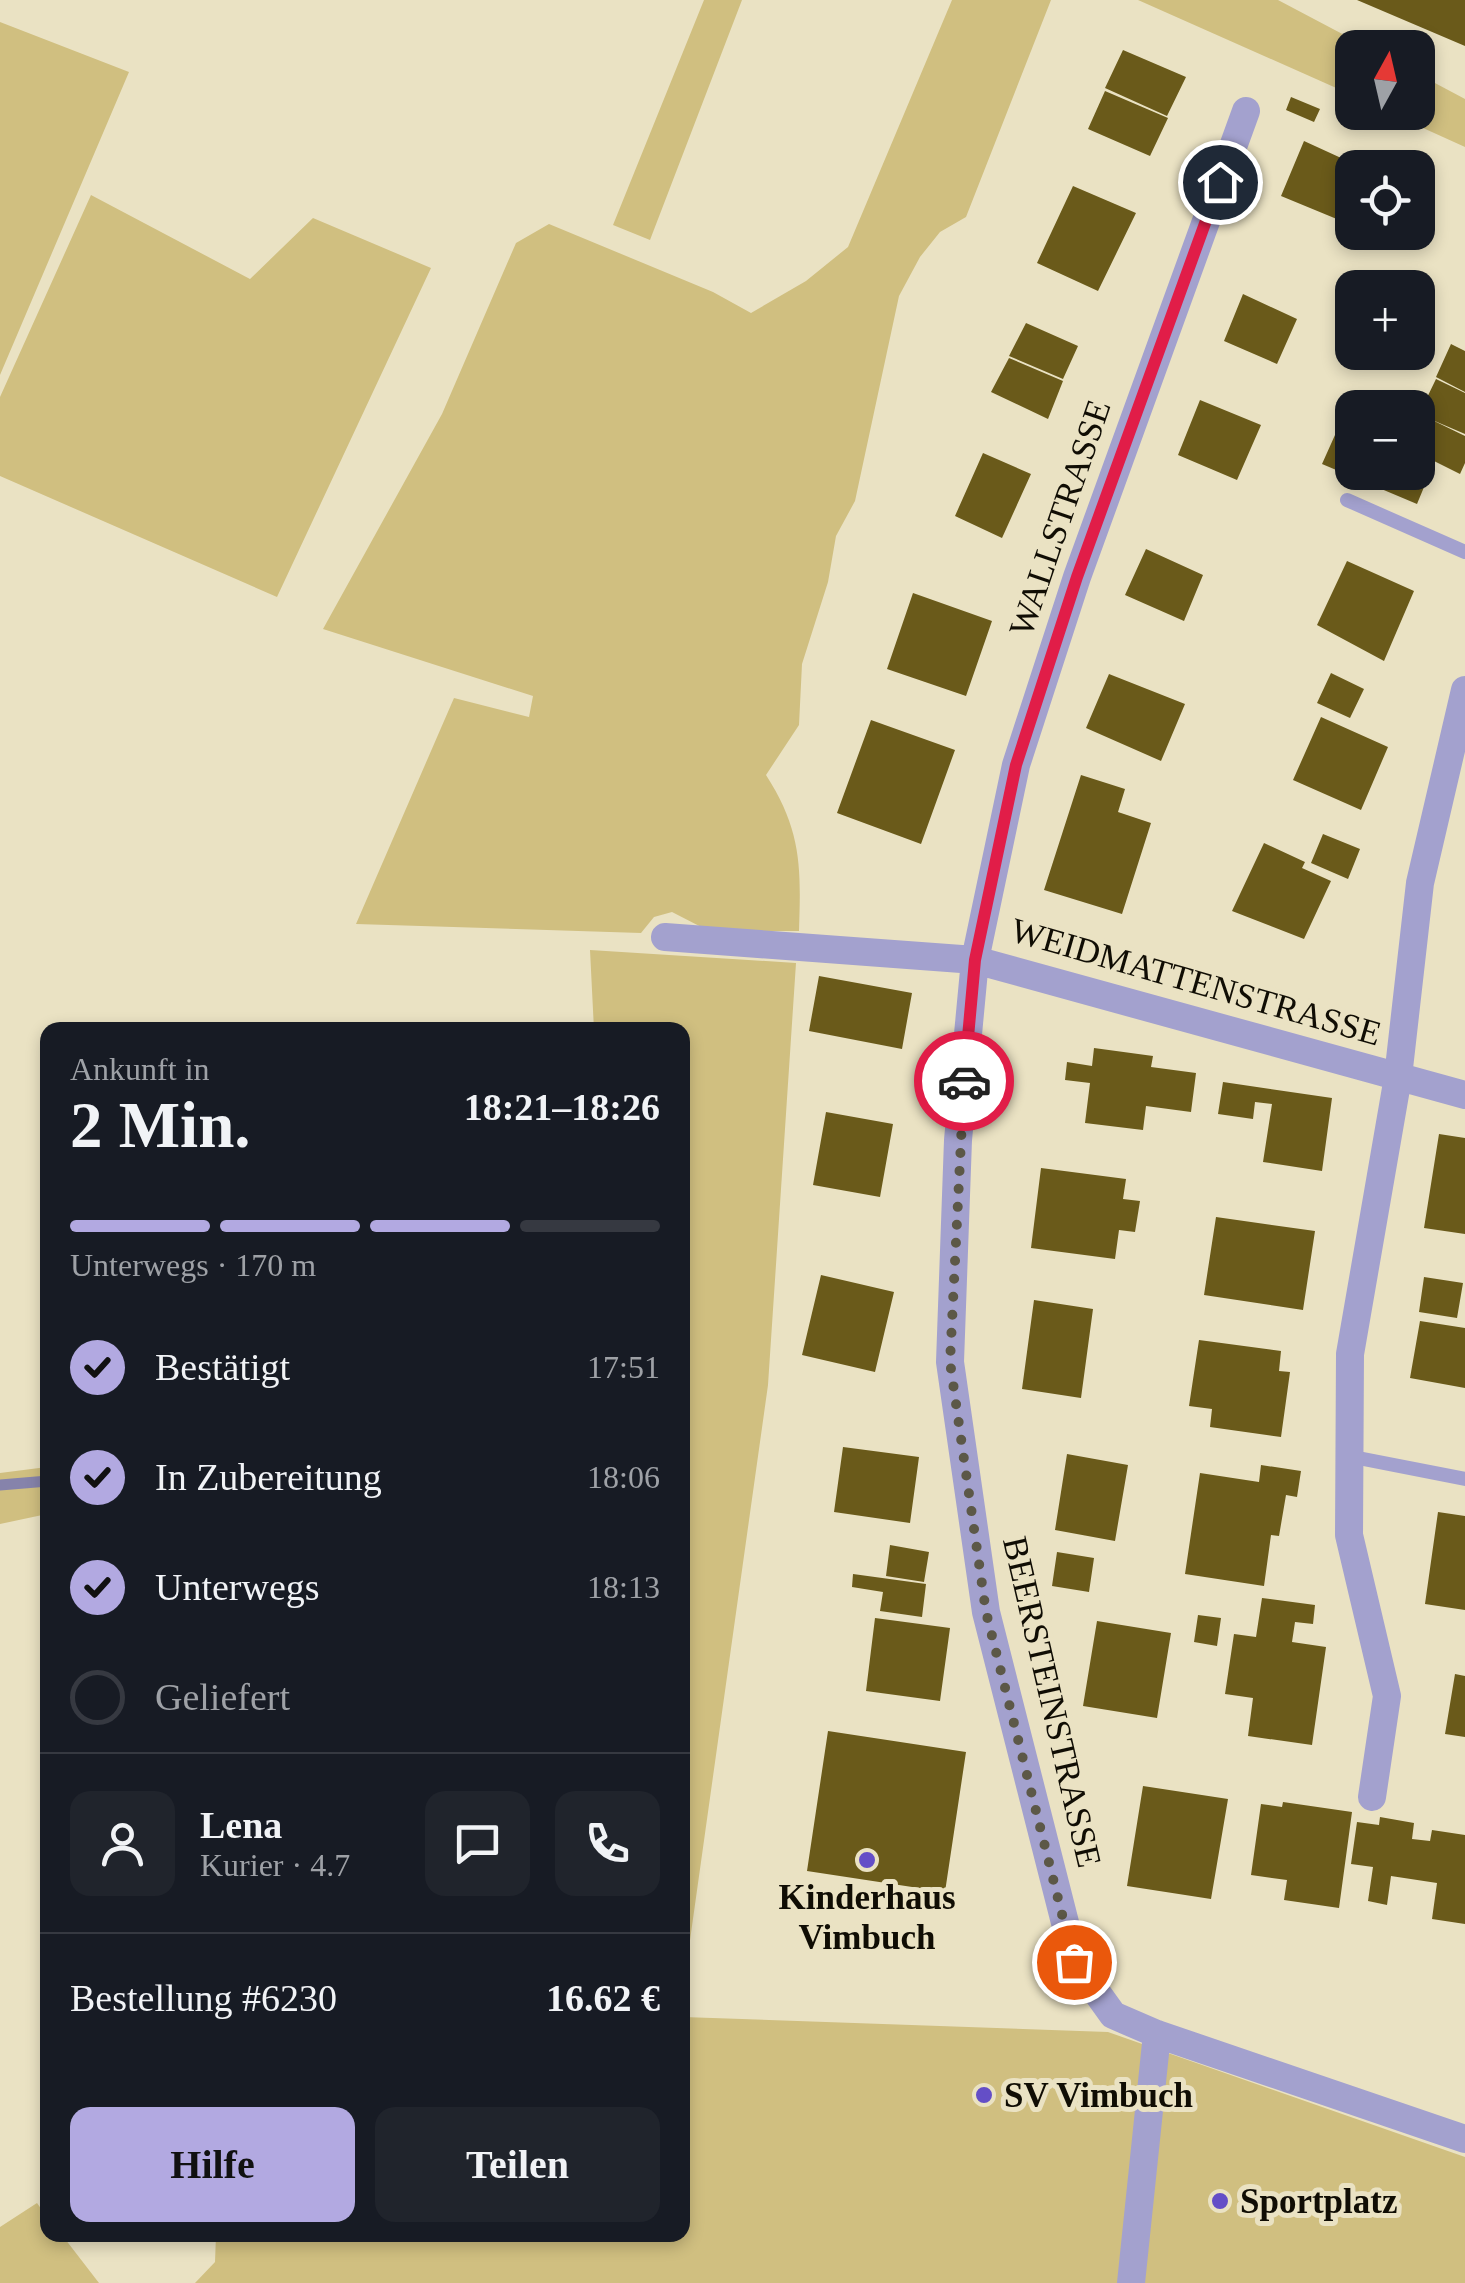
<!DOCTYPE html>
<html lang="de">
<meta charset="utf-8">
<style>
:root{--surface:#171b24;--page:#20242c;--text:#f1f3f6;--muted:#9ea1a6;--line:#363941;--accent:#b2a9e1}
body{margin:0;font-family:Georgia,serif;background:var(--page);color:var(--text);height:100vh;display:flex;flex-direction:column;font-size:38px;white-space:nowrap}
*{box-sizing:border-box;margin:0}
p{font-size:32px;color:var(--muted)}
.icon{flex:none;width:55px;height:55px;fill:none;stroke:currentColor;stroke-width:2;stroke-linecap:round;stroke-linejoin:round}
.map{position:relative;flex:1;overflow:hidden}
.panel{position:absolute;left:40px;top:1022px;width:650px;height:1220px;display:flex;flex-direction:column;background:var(--surface);border-radius:20px;box-shadow:0 5px 15px #0003}
.panel>*{flex:none}
.needle{width:65px;rotate:8deg}
.fabs{position:absolute;left:1335px;top:30px;display:grid;gap:20px}
.fabs a{display:grid;place-items:center;width:100px;height:100px;border-radius:20px;background:var(--surface);box-shadow:0 5px 15px #0003;font-size:50px}
.pin{position:absolute;display:grid;place-items:center;width:85px;height:85px;color:#fff;margin:-42px;border:5px solid #fff;border-radius:50%;box-shadow:0 2px 10px #0007}
.courier{position:absolute;display:grid;place-items:center;width:100px;height:100px;margin:-50px;border:8px solid #e11d48;border-radius:50%;background:#fff;color:#222;box-shadow:0 2px 12px #0007}
.headline em{font-style:normal;font-weight:700}
.headline div{display:flex;flex-direction:column-reverse}
.headline{display:flex;align-items:center;justify-content:space-between;height:170px;padding:0 30px}
h1{font-size:65px;font-weight:700;line-height:75px}
.bar{display:grid;grid-template-columns:repeat(4,1fr);gap:15px 10px;align-content:center;height:120px;padding:0 30px}
.bar i{height:12px;border-radius:8px;background:var(--line)}
.bar .on{background:var(--accent)}
.bar p{grid-column:span 4}
.line{display:flex;align-items:center;gap:25px;padding:0 30px;border-top:2px solid var(--line)}
.line div{flex:1}
.round{display:grid;place-items:center;flex:none;width:105px;height:105px;border-radius:20px;background:var(--page)}
ol{padding:0 30px;list-style:none}
li{display:flex;align-items:center;gap:30px;height:110px}
li p{margin-inline-start:auto}
li .icon{padding:10px;border-radius:50%;background:var(--accent);color:#111;stroke-width:4}
li:last-child{color:var(--muted)}
li i{width:55px;height:55px;border:5px solid var(--line);border-radius:50%}
.primary-button{display:flex;gap:20px;margin-top:auto;padding:20px 30px}
.primary-button a{flex:1;height:115px;border-radius:20px;background:var(--accent);color:#111;font-size:40px;font-weight:700;line-height:115px;text-align:center}
.primary-button a+a{background:var(--page);color:var(--text)}
.map>svg:first-child{display:block}
.green{fill:#d0bf80}
.lines{fill:none;stroke-linecap:round;stroke-linejoin:round}
.stream{stroke:#8683ab;stroke-width:11}
.building{fill:#6a5a1a}
.service{stroke:#a3a1ce;stroke-width:14}
.minor{stroke:#a3a1ce;stroke-width:28}
.done{stroke:#5c5847;stroke-width:10;stroke-dasharray:0 18}
.route{stroke:#e11d48;stroke-width:12}
.poi-dot{fill:#644ec7;stroke:#eae2c3;stroke-width:4}
.labels{text-anchor:middle;dominant-baseline:central;stroke-width:10;stroke-linejoin:round;paint-order:stroke}
.street-label{font-size:35px;fill:#100d04;stroke:#eae2c3}
.poi-label{font-size:35px;font-weight:bold;fill:#100d04;stroke:#eae2c3;text-anchor:start}
</style>
<div class="map">
<svg width="1465" height="2283" viewBox="0 0 1465 2283">
<rect width="100%" height="100%" fill="#eae2c3"/>
<path class="green" d="M704 0H742L650 240 613 225Z
M952 0H1051L966 217 940 232 920 257 899 296 855 501 836 536 828 582 802 664 799 725 766 775C802 831 801 868 799 931H709L672 912 654 917 641 933 356 924 454 698 529 717 533 696 323 629 442 414 516 243 549 224 713 292 751 313 806 281 848 247Z
M1138 0H1278L1367 47 1352 48V95Z
M0 22 129 72 0 375Z
M1418 74 1465 99V147L1390 113 1418 112Z
M91 195 250 279 313 218 431 268 277 597 0 476V397Z
M590 950 796 963 768 1385 683 1990 682 1030H594Z
M47 1467V1514L0 1524V1473Z
M683 2017 1108 2032 1465 2157V2283H195L215 2262 216 2235H682Z
M37 2203 47 2217 48 2235H62L99 2283H0V2227Z"/>
<g class="lines">
<path class="stream" d="M0 1485 48 1481"/>
</g>
<path class="building" d="M1357 0H1465V46Z
M1123 50 1186 77 1167 116 1105 88Z
M1105 91 1168 118 1150 156 1088 129Z
M1291 97 1320 109 1314 122 1286 110Z
M1304 141 1363 168H1352V203L1344 222 1281 196Z
M1073 186 1136 213 1098 291 1037 263Z
M1243 294 1297 319 1277 364 1224 341Z
M1026 323 1078 346 1063 379 1009 356Z
M1451 344 1465 351V392L1436 377Z
M1009 358 1063 381 1048 419 991 392Z
M1436 379 1465 393V434L1430 419 1465 436V463L1460 474 1418 453 1420 412Z
M1200 400 1261 425 1237 480 1178 455Z
M1335 435 1352 443V472L1418 470 1429 475 1417 504 1322 464Z
M983 453 1031 474 1002 538 955 516Z
M1146 549 1203 575 1184 621 1125 595Z
M1347 561 1414 591 1384 661 1317 625Z
M913 593 992 621 966 696 887 669Z
M1331 673 1364 689 1350 718 1317 703Z
M1109 674 1185 704 1161 761 1086 728Z
M1321 717 1388 747 1361 810 1293 780Z
M871 720 955 750 921 844 837 813Z
M1081 775 1125 789 1118 812 1151 823 1122 914 1044 890Z
M1323 834 1360 849 1348 879 1311 863Z
M1264 843 1305 862 1302 868 1331 881 1304 939 1232 911Z
M819 976 912 993 902 1049 809 1031Z
M1094 1048 1153 1056 1151 1067 1196 1073 1191 1112 1146 1106 1143 1130 1085 1123 1090 1083 1065 1080 1067 1062 1092 1066Z
M1223 1082 1332 1098 1322 1171 1263 1162 1272 1104 1255 1102 1253 1119 1218 1114Z
M826 1112 893 1124 880 1197 813 1185Z
M1439 1134 1465 1138V1234L1424 1228Z
M1041 1168 1126 1179 1123 1199 1140 1201 1135 1232 1119 1230 1115 1259 1031 1248Z
M1216 1217 1315 1231 1303 1310 1204 1295Z
M821 1275 894 1292 875 1372 802 1355Z
M1424 1277 1463 1283 1457 1318 1419 1312Z
M1034 1300 1093 1309 1081 1398 1022 1389Z
M1420 1321 1465 1328V1388L1410 1378Z
M1199 1340 1281 1351 1279 1371 1290 1372 1281 1437 1210 1427 1212 1409 1189 1406Z
M843 1447 919 1457 910 1523 834 1512Z
M1067 1454 1128 1465 1115 1541 1055 1530Z
M1261 1465 1301 1471 1297 1497 1286 1495 1279 1536 1271 1535 1264 1586 1185 1574 1200 1473 1259 1482Z
M1438 1512 1465 1516V1610L1425 1604Z
M890 1545 929 1552 924 1582 886 1576Z
M1057 1552 1094 1558 1089 1592 1052 1586Z
M853 1574 926 1584 922 1617 880 1611 883 1592 852 1587Z
M1262 1598 1315 1605 1313 1624 1295 1622 1292 1642 1326 1647 1312 1745 1248 1736 1253 1698 1225 1694 1234 1634 1256 1637Z
M1198 1615 1221 1618 1217 1646 1194 1642Z
M875 1618 950 1628 940 1701 866 1691Z
M1097 1621 1171 1633 1157 1718 1083 1706Z
M1455 1674 1465 1676V1737L1445 1734Z
M828 1731 966 1752 945 1892 807 1871Z
M1143 1786 1228 1799 1211 1899 1127 1886Z
M1283 1802 1352 1812 1339 1908 1284 1900 1287 1880 1251 1875 1261 1804 1282 1807Z
M1380 1817 1414 1823 1412 1839 1430 1841 1432 1830 1465 1835V1924L1432 1919 1437 1883 1391 1876 1387 1905 1368 1901 1373 1867 1351 1864 1357 1822 1379 1825Z"/>
<g class="lines">
<path class="service" d="M1347 500 1465 552
M1348 1456 1465 1479"/>
<path class="minor" d="M1246 111 1077 577 1016 765 975 960 958 1140 950 1362 986 1612 1075 1962 1113 2015 1157 2034 1465 2139
M665 937 975 960 1465 1095
M1372 1797 1387 1696 1349 1535 1350 1354 1398 1077 1420 883 1465 690
M1131 2283 1157 2034"/>
</g>
<g class="lines">
<path class="done" d="M964 1081 950 1362 986 1612 1074 1962"/>
<path class="route" d="M964 1081 975 960 1016 765 1077 577 1220 182"/>
</g>
<g class="poi-dot">
<circle cx="867" cy="1860" r="10"/>
<circle cx="984" cy="2095" r="10"/>
<circle cx="1220" cy="2201" r="10"/>
</g>
<g class="labels">
<g class="street-label">
<text transform="translate(1060 518) rotate(-71)">WALLSTRASSE</text>
<text transform="translate(1196 982) rotate(16)">WEIDMATTENSTRASSE</text>
<text transform="translate(1052 1702) rotate(77)">BEERSTEINSTRASSE</text>
</g>
<g class="poi-label">
<text x="867" y="1897" text-anchor="middle">Kinderhaus<tspan x="867" dy="40">Vimbuch</tspan></text>
<text x="1004" y="2095">SV Vimbuch</text>
<text x="1240" y="2201">Sportplatz</text>
</g>
</g>
</svg>
<div class="fabs">
<a><svg class="needle" viewBox="-14 -14 28 28"><path d="M0-13l5 13h-10z" fill="#e53935"/><path d="M0 13l5-13h-10z" fill="#9ea1a6"/></svg></a>
<a><svg class="icon" aria-label="locate" viewBox="0 0 24 24"><circle cx="12" cy="12" r="6"/><path d="M12 2v4M12 18v4M2 12h4M18 12h4"/></svg></a>
<a>+</a>
<a>−</a>
</div>
<div class="pin" style="left:1074px;top:1962px;background:#ea580c"><svg class="icon" aria-label="bag" viewBox="0 0 24 24"><path d="M5 8h14l-1 12H6zM9 8a3 3 0 0 1 6 0"/></svg></div>
<div class="pin" style="left:1220px;top:182px;background:#1f2937"><svg class="icon" aria-label="home" viewBox="0 0 24 24"><path d="M3 11l9-7 9 7M6 9v11h12V9"/></svg></div>
<div class="courier" style="left:964px;top:1081px"><svg class="icon" aria-label="car" viewBox="0 0 24 24"><path d="M5 17H2v-5l4-1 3-4h7l3 4 3 1v5h-3M9 17h6M6 11h13"/><circle cx="7" cy="17" r="2"/><circle cx="17" cy="17" r="2"/></svg></div>
<section class="panel">
<div class="headline"><div><h1>2 Min.</h1><p>Ankunft in</p></div><em>18:21–18:26</em></div>
<div class="bar"><i class="on"></i><i class="on"></i><i class="on"></i><i></i><p>Unterwegs · 170 m</p></div>
<ol>
<li><svg class="icon" aria-label="check" viewBox="0 0 24 24"><path d="M5 12l5 5 9-10"/></svg>Bestätigt<p>17:51</p></li>
<li><svg class="icon" aria-label="check" viewBox="0 0 24 24"><path d="M5 12l5 5 9-10"/></svg>In Zubereitung<p>18:06</p></li>
<li><svg class="icon" aria-label="check" viewBox="0 0 24 24"><path d="M5 12l5 5 9-10"/></svg>Unterwegs<p>18:13</p></li>
<li><i></i>Geliefert</li>
</ol>
<div class="line" style="height:180px"><a class="round"><svg class="icon" aria-label="person" viewBox="0 0 24 24"><circle cx="12" cy="8" r="4"/><path d="M4 21q1-7 8-7t8 7"/></svg></a><div><b>Lena</b><p>Kurier · 4.7</p></div><a class="round"><svg class="icon" aria-label="chat" viewBox="0 0 24 24"><path d="M4 5h16v11H9l-5 4z"/></svg></a><a class="round"><svg class="icon" aria-label="phone" viewBox="0 0 24 24"><path d="M5 4h4l2 5-3 2q2 4 5 5l2-3 5 2v4C11 20 4 13 5 4z"/></svg></a></div>
<div class="line" style="height:130px"><div>Bestellung #6230</div><b>16.62 €</b></div>
<div class="primary-button"><a>Hilfe</a><a>Teilen</a></div>
</section>
</div>
